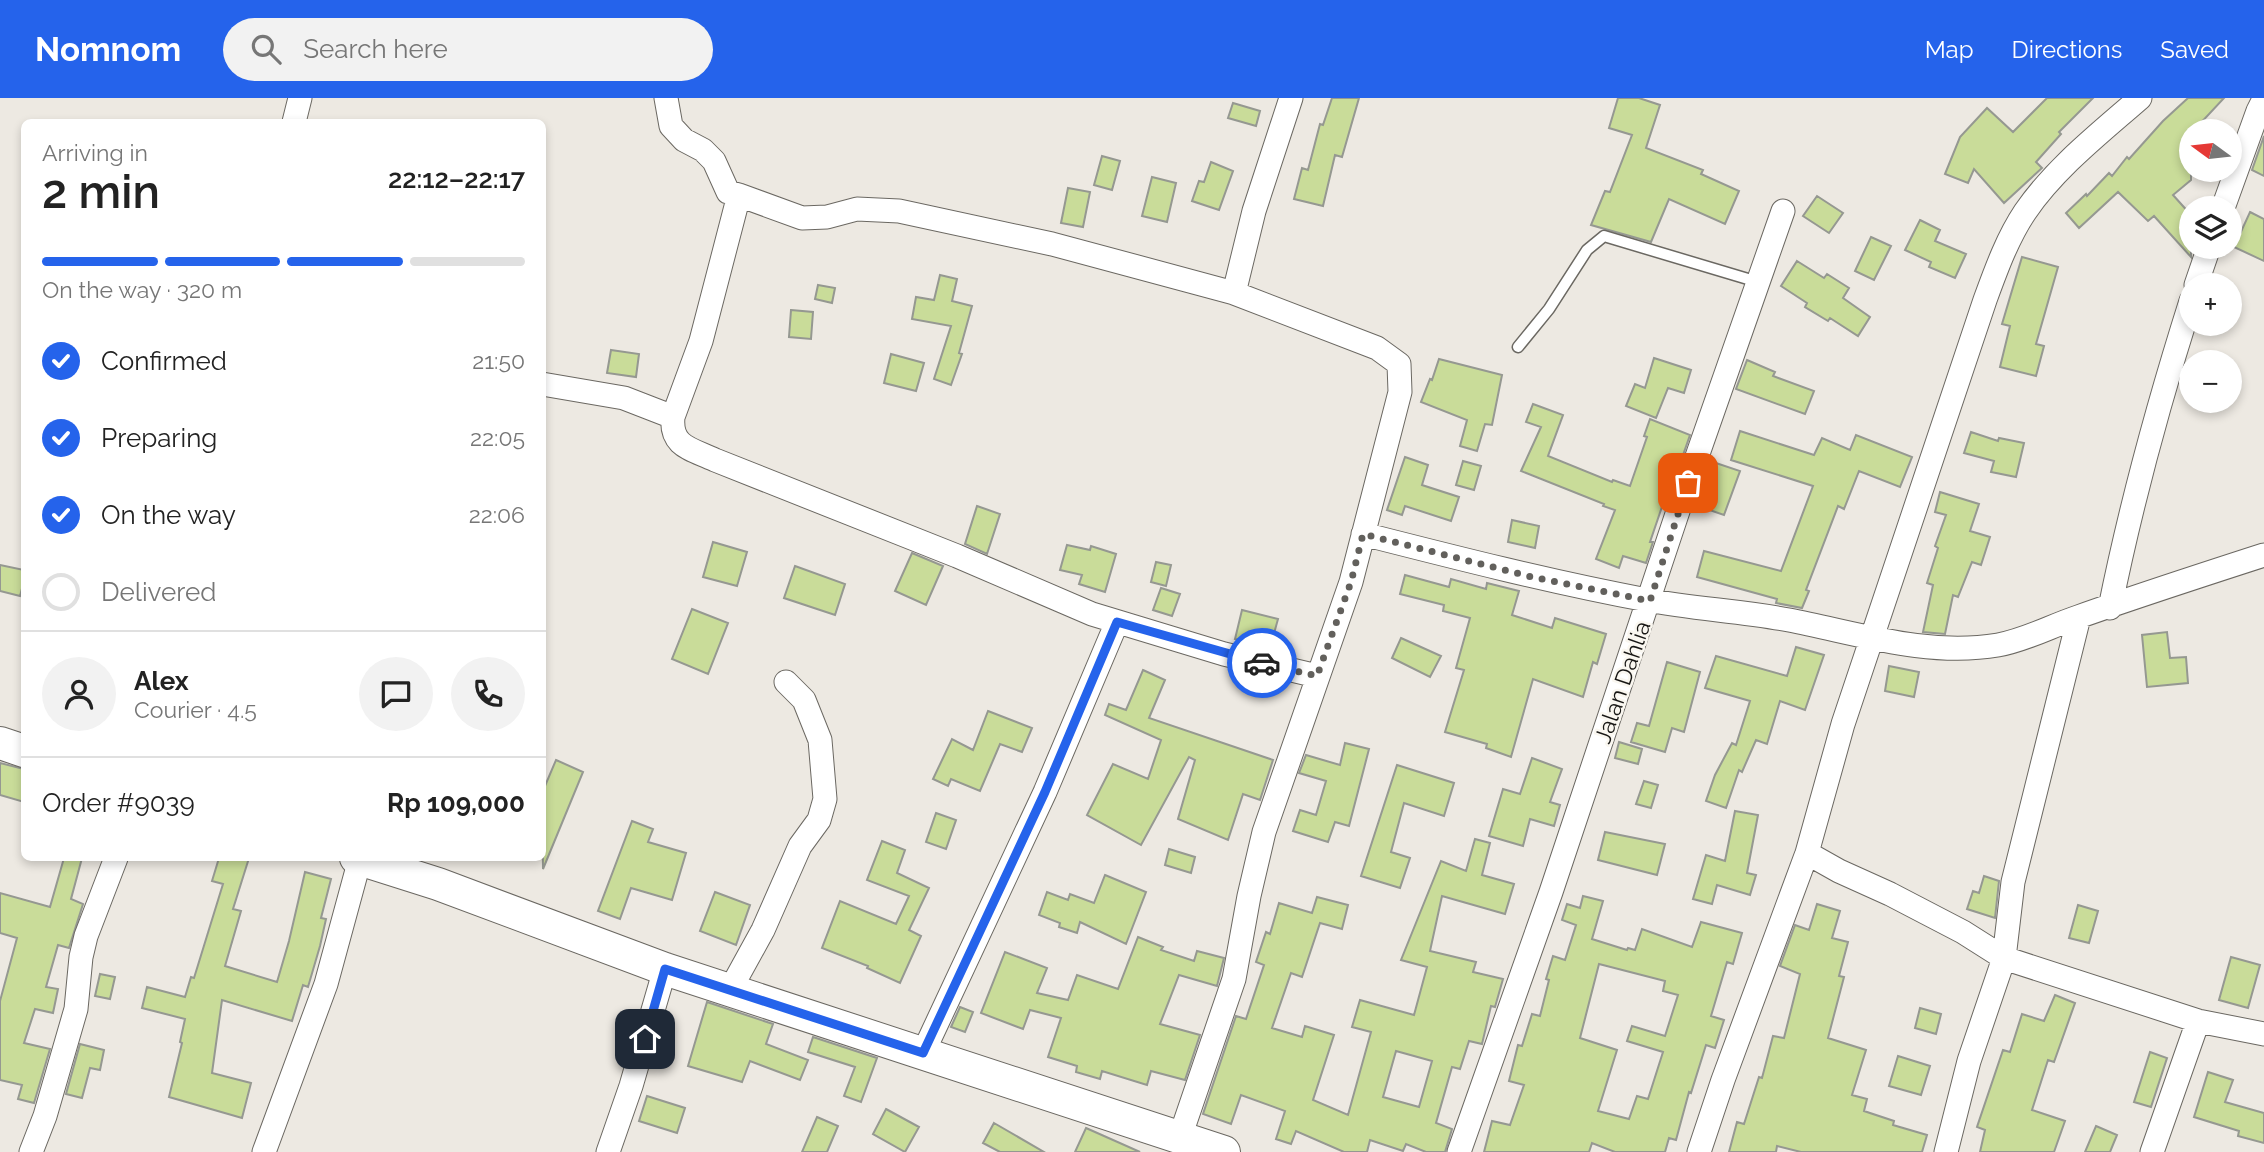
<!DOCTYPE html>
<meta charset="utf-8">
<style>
:root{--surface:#fff;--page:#f2f2f2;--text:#222;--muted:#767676;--line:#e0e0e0;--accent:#2563eb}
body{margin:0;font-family:Raleway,sans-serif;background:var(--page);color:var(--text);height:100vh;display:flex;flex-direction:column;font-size:26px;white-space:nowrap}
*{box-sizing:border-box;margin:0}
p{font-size:23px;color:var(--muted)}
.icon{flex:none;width:38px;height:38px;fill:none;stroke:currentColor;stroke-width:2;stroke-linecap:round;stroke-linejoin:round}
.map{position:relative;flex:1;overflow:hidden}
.drawer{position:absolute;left:21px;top:21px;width:525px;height:742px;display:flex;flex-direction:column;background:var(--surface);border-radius:10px;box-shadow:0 4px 10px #0003}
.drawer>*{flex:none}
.needle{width:46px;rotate:285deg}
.fabs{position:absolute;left:2179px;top:21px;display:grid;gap:14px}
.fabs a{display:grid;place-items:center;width:63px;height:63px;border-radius:50%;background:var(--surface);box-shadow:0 4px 10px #0003;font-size:35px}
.pin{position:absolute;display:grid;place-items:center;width:60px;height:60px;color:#fff;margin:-30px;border-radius:14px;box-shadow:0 4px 10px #0006}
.courier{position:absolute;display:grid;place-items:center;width:70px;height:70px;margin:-35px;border:5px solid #2563eb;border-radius:50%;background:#fff;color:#222;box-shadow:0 2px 9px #0007}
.summary em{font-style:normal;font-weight:600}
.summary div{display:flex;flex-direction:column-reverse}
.summary{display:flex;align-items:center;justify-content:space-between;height:119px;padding:0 21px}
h1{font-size:46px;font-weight:600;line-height:52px}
.bar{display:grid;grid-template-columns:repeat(4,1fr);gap:10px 7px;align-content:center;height:84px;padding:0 21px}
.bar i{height:9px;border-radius:5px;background:var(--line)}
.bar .selected{background:var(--accent)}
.bar p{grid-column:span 4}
.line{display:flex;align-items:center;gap:18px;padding:0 21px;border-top:2px solid var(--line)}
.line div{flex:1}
.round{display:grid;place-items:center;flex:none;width:74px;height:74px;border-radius:37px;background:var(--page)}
ol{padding:0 21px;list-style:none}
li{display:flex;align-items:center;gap:21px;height:77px}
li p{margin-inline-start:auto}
li .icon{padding:7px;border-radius:50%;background:var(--accent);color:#fff;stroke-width:4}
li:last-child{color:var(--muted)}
li i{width:38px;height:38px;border:4px solid var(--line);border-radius:50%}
header{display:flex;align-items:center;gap:42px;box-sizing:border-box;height:98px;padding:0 35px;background:var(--accent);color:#fff}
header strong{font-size:33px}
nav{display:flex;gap:38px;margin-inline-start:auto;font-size:24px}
.search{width:490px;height:63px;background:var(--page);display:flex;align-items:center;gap:18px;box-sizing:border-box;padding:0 24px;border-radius:38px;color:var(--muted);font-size:26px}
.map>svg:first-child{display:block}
.building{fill:#c9dc99;stroke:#959891;stroke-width:2;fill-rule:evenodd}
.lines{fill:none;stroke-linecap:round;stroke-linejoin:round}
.lane-casing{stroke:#6b6862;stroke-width:13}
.street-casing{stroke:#6b6862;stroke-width:25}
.secondary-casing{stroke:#6b6862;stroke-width:34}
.lane{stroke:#fff;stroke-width:10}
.street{stroke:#fff;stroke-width:23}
.secondary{stroke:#fff;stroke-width:32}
.done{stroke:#62605c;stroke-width:7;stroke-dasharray:0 12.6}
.route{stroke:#2563eb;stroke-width:9}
.labels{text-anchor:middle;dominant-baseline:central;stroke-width:5;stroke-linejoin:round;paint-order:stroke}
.street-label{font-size:23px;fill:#171614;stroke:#faf7f0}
</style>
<header>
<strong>Nomnom</strong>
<div class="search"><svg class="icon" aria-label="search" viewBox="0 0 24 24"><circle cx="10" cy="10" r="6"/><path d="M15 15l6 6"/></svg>Search here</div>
<nav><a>Map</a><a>Directions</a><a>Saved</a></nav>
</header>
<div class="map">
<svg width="2264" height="1054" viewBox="0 0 2264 1054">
<rect width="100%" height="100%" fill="#ede9e2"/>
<path class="building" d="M1332 0H1359L1342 59 1335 57 1323 108 1294 101 1302 70 1308 72 1320 26 1323 27Z
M1618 0H1639L1660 7 1646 50 1703 72 1701 76 1739 93 1725 126 1669 101 1651 144 1591 127 1605 93 1610 94 1632 37 1609 30Z
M2047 0H2093L2059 34 2061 36 2036 64 2042 70 2004 105 1974 71 1968 85 1945 76 1960 39 1987 10 2013 34Z
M2188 0H2224L2182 45 2191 55V82L2173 97 2191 117V159L2154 118 2148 123 2118 94 2079 130 2066 115 2086 96 2087 98 2109 75 2112 78 2127 59 2129 61 2163 23Z
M1233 5 1260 13 1256 28 1228 20Z
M2264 38V78L2252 72Z
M1102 58 1120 63 1112 92 1094 87Z
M1211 64 1233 73 1219 112 1192 103 1199 83 1204 84Z
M1152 79 1176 85 1167 124 1142 118Z
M1068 90 1090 94 1083 129 1061 125Z
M1817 98 1843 115 1829 135 1803 118Z
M2250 114 2264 121V163L2234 149Z
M1920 122 1940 132 1935 143 1966 156 1955 180 1929 169 1931 164 1905 152Z
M1871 139 1891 148 1874 182 1855 173Z
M2022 159 2058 169 2036 246 2044 248 2036 278 2000 269 2010 228 2002 226Z
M1797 163 1824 180 1827 176 1849 190 1843 200 1870 219 1858 238 1830 220 1828 223 1805 209 1807 205 1781 188Z
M940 177 957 181 952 203 972 208 959 255 962 256 951 287 934 281 951 228 912 221 916 199 934 202Z
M818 187 835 190 832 205 815 201Z
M791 212 813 214 811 241 789 239Z
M611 252 639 256 636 279 607 275Z
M891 256 924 265 916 293 884 285Z
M1654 260 1691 272 1684 295 1668 290 1656 320 1626 308 1635 286 1645 290Z
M1439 261 1502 277 1492 327 1485 326 1477 353 1460 348 1467 322 1421 304 1430 281 1432 282Z
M1747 262 1775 274 1773 278 1814 293 1805 316 1736 291Z
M1533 306 1563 317 1548 358 1612 384 1613 382 1630 388 1647 339 1644 338 1650 321 1690 337 1669 397H1666L1650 444H1653L1646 465 1623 458 1619 470 1596 461 1615 412 1603 408 1604 406 1521 373 1541 329 1526 324Z
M1740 333 1814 357 1822 340 1850 352 1856 337 1912 359 1900 389 1859 373 1844 411 1838 408 1806 492 1809 493 1802 510 1776 505 1777 501 1697 479 1704 453 1781 473 1813 388 1731 362Z
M1971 334 1998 343 1999 340 2024 345 2016 379 1991 374 1994 363 1964 355Z
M1405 359 1428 367 1422 387 1459 399 1451 423 1405 408 1402 417 1387 412Z
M1463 363 1481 368 1474 392 1456 387Z
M1710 363 1740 373 1724 417 1695 407Z
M1940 394 1979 406 1970 433 1990 439 1981 467 1972 464 1958 499 1953 497 1945 536 1923 534 1933 487 1927 485 1938 450 1935 448 1946 417 1935 414Z
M977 408 1000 416 987 456 965 446Z
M1512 422 1539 428 1535 450 1508 444Z
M713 444 747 454 737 488 703 479Z
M1067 447 1090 452 1091 448 1116 456 1105 494 1079 486 1082 477 1060 472Z
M912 455 943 468 926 507 895 493Z
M1156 464 1171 467 1166 488 1151 484Z
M0 467 24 472V483L20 498 0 493Z
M795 468 845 486 835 517 784 500Z
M1405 477 1449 489 1451 481 1486 491 1487 485 1519 493 1512 517 1552 530 1555 520 1606 536 1597 566 1593 564 1583 599 1533 581 1511 659 1486 650 1487 646 1445 634 1464 572 1456 570 1470 520 1443 513 1444 507 1400 496Z
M1161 490 1180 496 1172 518 1153 512Z
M692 511 728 525 708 576 672 561Z
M1242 512 1278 521 1270 550 1235 541Z
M2167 534 2170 560 2186 559 2188 585 2147 589 2142 537Z
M1401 540 1441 558 1430 579 1392 560Z
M1796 549 1824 557 1805 612 1780 603 1767 646 1756 642 1742 674 1739 672 1726 710 1706 703 1715 677 1732 645 1736 647 1750 603 1705 590 1716 558 1787 578Z
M1667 564 1700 574 1684 634 1672 630 1665 654 1631 644 1637 625 1649 628Z
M1889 568 1919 574 1914 599 1885 593Z
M1143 572 1165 582 1149 620 1273 662 1260 702 1243 696 1228 742 1178 721 1195 662 1189 659 1141 747 1087 717 1113 666 1148 681 1161 642 1105 617 1109 606 1126 612Z
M988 613 1032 630 1022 654 1000 646 980 693 951 681 948 688 933 681 952 641 973 652Z
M1619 644 1642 651 1638 666 1615 660Z
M1345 645 1369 651 1349 728 1335 724 1328 744 1293 733 1300 712 1316 717 1326 683 1299 675 1306 657 1340 667Z
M1532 660 1562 671 1550 704 1560 707 1554 728 1530 721 1523 748 1489 738 1503 691 1520 696Z
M556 662 583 674 543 771 542 695Z
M0 665 24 671V704L0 697Z
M1397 667 1454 685 1444 718 1404 705 1391 754 1410 760 1400 790 1361 778Z
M1644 683 1658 687 1651 710 1636 706Z
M1735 713 1758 717 1747 775 1756 777 1750 797 1717 787 1712 806 1693 801 1706 757 1725 763Z
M936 715 956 722 946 751 926 744Z
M632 723 653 731 648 744 686 755 672 802 631 790 620 821 598 813Z
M1605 734 1665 746 1657 777 1598 762Z
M1475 741 1490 745 1482 777 1514 786 1505 816 1442 798 1430 853 1476 864 1473 874 1503 881 1495 909 1491 908 1482 946 1469 943 1460 971 1452 969 1436 1025 1452 1031 1445 1054H1426L1406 1046 1403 1053 1370 1042 1367 1054H1344L1296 1033 1291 1046 1276 1041 1285 1013 1241 997 1231 1026 1203 1016 1236 918 1246 921 1264 867 1256 864 1266 834 1270 836 1279 805 1312 815 1317 799 1348 807 1342 831 1320 825 1302 879 1291 875 1272 930 1302 939 1305 928 1334 937 1313 1002 1348 1017 1371 934 1352 929 1360 902 1414 917 1427 869 1401 862 1441 763 1466 773ZM1396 953 1432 963 1419 1009 1383 999Z
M882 743 905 752 897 775 929 790 909 832 921 838 900 885 867 870 868 868 822 850 840 803 896 826 909 798 867 782Z
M1169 751 1195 759 1191 775 1165 767Z
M64 760H82L71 801 83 806 69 850 58 847 46 889 58 891 53 915 35 911 24 945 50 951 34 1005 18 1001 22 987 0 982V903L17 840 0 835V795L50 809Z
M219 760H249L233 811 241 813 225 868 277 884 289 843 305 774 331 781 321 820 326 821 320 848 308 889 303 887 292 923 222 902 212 975 251 985 242 1020 169 999 182 945 180 944 185 921 142 910 147 889 185 899 191 879 194 880 223 786 212 783Z
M1105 777 1146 794 1126 846 1080 824 1077 835 1059 829 1060 825 1039 817 1047 794 1068 802 1070 796 1094 805Z
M1984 778 1999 783 1995 820 1967 811 1973 793 1979 795Z
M715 794 750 807 736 847 700 833Z
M1583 798 1603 803 1592 841 1627 852 1628 850 1635 852 1642 831 1692 849 1701 824 1742 835 1733 866 1727 864 1711 918 1724 922 1715 950 1706 947 1691 995 1689 994 1676 1042 1669 1040 1665 1054H1615L1592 1045 1589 1054H1484L1492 1023 1510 1027 1524 987 1509 983 1518 947 1522 948 1532 916 1540 918 1549 882 1546 881 1553 858 1565 862 1576 827 1562 822 1567 806 1580 810ZM1599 866 1665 883 1663 893 1678 897 1665 938 1632 928 1627 943 1663 954 1648 1001 1637 998 1629 1021 1598 1013 1617 952 1580 940Z
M1817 806 1840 813 1832 840 1848 844 1839 878 1844 879 1828 940 1866 952 1852 997 1867 1001 1864 1013 1894 1023 1893 1027 1927 1037 1922 1054H1801L1777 1048 1776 1054H1729L1737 1024 1744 1026 1759 979 1762 980 1773 938 1784 940 1800 876 1780 868 1795 827 1809 832Z
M2078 807 2098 813 2089 845 2069 840Z
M1138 839 1163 849 1161 852 1194 863 1197 853 1224 860 1217 888 1179 877 1160 926 1200 937 1185 982 1151 973 1147 987 1102 973 1100 981 1076 974 1077 968 1048 959 1061 920 1030 912 1023 931 981 915 1005 854 1047 870 1037 895 1068 902 1077 877 1118 891Z
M2231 859 2260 867 2248 910 2219 902Z
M100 876 115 879 110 901 95 898Z
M2055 897 2075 905 2054 964 2048 962 2032 1012 2065 1023 2054 1054H1980L1985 1032 1977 1029 2003 952 2010 954 2022 916 2044 923Z
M707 904 773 926 766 946 808 962 800 982 750 963 742 984 688 968Z
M960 909 973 914 965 934 951 929Z
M1920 910 1941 916 1936 936 1915 930Z
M813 939 877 960 861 1004 844 998 855 969 808 954Z
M80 946 104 952 100 972 90 970 82 1000 66 996Z
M2150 954 2167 960 2151 1009 2134 1004Z
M1898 958 1930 968 1921 997 1889 988Z
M2208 974 2233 982 2225 1004 2264 1015V1045L2238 1038 2239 1033 2194 1019Z
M647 998 685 1010 677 1035 639 1023Z
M886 1011 919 1029 905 1054 873 1036Z
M817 1019 838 1028 827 1054H802Z
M994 1025 1044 1054H1000L983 1045Z
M2096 1028 2117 1037 2110 1054H2085Z
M1086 1030 1140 1054H1075Z"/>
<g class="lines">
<defs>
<path id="lane" d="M1518 249 1549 211 1587 152 1604 138 1758 184"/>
<path id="street" d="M666 0 671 28 684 42 703 52 714 63 728 94 739 97
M294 24 300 0
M2223 110 2258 13 2264 1
M2196 187 2209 149
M1234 195 1254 113 1291 0
M542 286 624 300 673 319
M1363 436C1457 460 1551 484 1647 502 1694 511 1742 513 1789 522 1857 535 1927 559 1998 547 2026 542 2051 528 2078 519 2140 497 2202 477 2264 457
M2110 510C2131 406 2159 304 2191 203
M1807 755 1839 773 1890 796 1963 834 2004 860 2198 923 2264 936
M730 892 763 832 800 748 819 722 825 701 820 642 804 602 786 584
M923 955 1045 694 1117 524
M1180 1039 1234 881 1249 798 1264 734 1351 484 1400 294 1399 266 1377 250 1234 195 1052 146 899 113 857 111 827 119 802 120 739 97 701 243 673 319C670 349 692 351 715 362L957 458 1092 516 1224 556 1317 578
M31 1054 45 1018 76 911 81 859 86 838 116 760
M264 1054 326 886 360 761
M608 1054 631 988 665 871
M1459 1054 1551 794 1679 410 1783 113
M1699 1054 1723 982 1807 755 1843 626 1985 202C1996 172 2007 141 2025 114 2055 70 2100 35 2140 0
M1946 1054 1969 963 2004 860 2013 784 2079 519
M2152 1054 2198 923"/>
<path id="secondary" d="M0 645 24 653
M356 760 438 786 665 871 1224 1054"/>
</defs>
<use href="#lane" class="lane-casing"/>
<use href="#street" class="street-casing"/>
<use href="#secondary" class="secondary-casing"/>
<use href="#lane" class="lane"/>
<use href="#street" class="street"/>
<use href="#secondary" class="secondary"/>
</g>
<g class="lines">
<path class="done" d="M1262 565 1317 578 1351 484 1363 436 1532 479 1650 503 1688 385"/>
<path class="route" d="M645 941 665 871 923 955 1045 694 1117 524 1262 565"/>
</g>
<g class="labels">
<g class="street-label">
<text transform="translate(1622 584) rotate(-71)">Jalan Dahlia</text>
</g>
</g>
</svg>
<div class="fabs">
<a><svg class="needle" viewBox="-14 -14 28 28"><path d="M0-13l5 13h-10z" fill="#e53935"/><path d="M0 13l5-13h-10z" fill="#767676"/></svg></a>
<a><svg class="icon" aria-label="layers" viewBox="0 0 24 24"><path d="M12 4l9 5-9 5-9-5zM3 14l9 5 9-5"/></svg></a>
<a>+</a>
<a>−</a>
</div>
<div class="pin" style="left:1688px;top:385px;background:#ea580c"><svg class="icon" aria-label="bag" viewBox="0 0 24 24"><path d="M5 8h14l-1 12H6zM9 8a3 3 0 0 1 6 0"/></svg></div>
<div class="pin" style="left:645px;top:941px;background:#1f2937"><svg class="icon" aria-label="home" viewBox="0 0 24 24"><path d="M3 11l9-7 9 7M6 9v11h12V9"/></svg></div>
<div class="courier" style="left:1262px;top:565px"><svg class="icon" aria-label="car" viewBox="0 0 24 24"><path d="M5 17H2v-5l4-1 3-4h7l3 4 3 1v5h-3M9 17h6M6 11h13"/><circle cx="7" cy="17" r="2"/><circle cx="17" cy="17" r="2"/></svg></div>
<section class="drawer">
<div class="summary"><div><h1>2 min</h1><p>Arriving in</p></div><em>22:12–22:17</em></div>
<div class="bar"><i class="selected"></i><i class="selected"></i><i class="selected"></i><i></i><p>On the way · 320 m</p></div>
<ol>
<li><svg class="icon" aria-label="check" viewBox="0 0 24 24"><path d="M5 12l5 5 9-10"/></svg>Confirmed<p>21:50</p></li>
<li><svg class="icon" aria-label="check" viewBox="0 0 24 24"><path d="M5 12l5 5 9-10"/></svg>Preparing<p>22:05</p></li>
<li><svg class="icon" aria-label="check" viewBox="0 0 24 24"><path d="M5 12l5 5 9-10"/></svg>On the way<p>22:06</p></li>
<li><i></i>Delivered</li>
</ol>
<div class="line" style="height:126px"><a class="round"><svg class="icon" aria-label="person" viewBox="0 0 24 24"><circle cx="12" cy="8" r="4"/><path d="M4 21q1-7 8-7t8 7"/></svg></a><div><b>Alex</b><p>Courier · 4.5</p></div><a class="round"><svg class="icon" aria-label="chat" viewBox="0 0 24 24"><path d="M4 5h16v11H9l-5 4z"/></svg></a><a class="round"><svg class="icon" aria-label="phone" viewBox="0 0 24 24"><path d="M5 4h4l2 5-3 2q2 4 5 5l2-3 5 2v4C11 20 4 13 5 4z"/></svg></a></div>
<div class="line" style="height:91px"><div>Order #9039</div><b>Rp 109,000</b></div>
</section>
</div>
